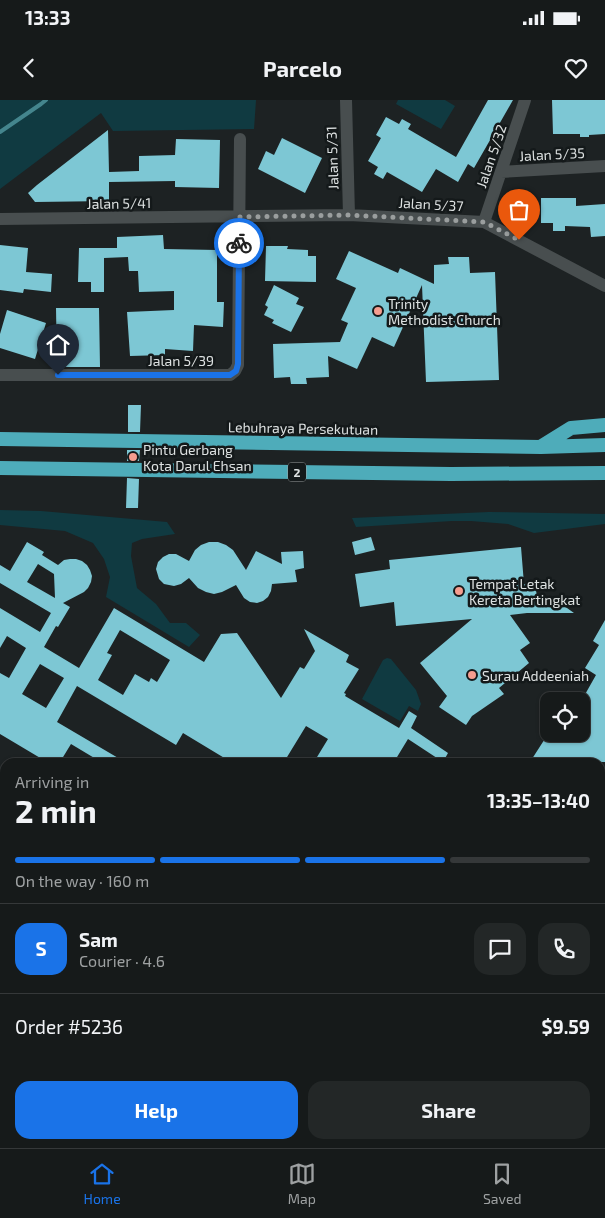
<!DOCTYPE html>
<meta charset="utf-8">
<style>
:root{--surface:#161a1a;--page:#232727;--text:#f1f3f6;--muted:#9ea1a2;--line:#353839;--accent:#1a73e8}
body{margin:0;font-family:"Exo 2",sans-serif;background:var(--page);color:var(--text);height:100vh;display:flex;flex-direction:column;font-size:19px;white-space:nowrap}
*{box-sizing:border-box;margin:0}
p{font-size:16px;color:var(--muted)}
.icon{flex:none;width:28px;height:28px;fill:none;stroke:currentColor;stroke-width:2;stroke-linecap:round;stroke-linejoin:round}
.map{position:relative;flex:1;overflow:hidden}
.panel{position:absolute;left:0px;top:658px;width:605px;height:391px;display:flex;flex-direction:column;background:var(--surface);border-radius:15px 15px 0 0;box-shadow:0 1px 4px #0004,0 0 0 1px var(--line)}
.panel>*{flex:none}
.controls{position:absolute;left:540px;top:592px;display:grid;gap:10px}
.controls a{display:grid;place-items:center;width:50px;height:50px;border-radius:10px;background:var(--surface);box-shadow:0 1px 4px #0004,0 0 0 1px var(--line);font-size:25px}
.pin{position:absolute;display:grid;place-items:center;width:42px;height:42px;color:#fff;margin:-51px -21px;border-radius:50% 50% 50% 0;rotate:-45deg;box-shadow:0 0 5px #0007}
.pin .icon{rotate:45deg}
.courier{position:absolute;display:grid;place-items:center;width:50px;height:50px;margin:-25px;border:4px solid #1a73e8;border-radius:50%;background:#fff;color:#222;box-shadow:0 1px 6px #0007}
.overview em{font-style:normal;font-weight:700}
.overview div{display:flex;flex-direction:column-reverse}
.overview{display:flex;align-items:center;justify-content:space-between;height:85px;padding:0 15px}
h1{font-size:32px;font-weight:700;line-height:38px}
.bar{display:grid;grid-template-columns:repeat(4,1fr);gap:8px 5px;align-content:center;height:60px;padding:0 15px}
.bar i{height:6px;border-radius:4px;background:var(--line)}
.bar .selected{background:var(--accent)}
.bar p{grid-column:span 4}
.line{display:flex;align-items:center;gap:12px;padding:0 15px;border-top:1px solid var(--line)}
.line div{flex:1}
.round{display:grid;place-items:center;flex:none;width:52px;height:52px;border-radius:15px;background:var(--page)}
.action{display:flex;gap:10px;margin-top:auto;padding:10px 15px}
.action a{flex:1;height:58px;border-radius:15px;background:var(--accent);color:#fff;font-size:20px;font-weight:700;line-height:58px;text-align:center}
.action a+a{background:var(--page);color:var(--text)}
.status{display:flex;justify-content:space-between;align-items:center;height:35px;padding:0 25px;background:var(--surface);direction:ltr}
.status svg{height:14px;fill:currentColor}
header{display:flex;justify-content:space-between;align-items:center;height:65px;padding:0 15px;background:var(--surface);font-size:22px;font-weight:700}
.dock{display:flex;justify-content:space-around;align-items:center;height:70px;border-top:1px solid var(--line);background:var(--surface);font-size:14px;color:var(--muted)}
.dock a{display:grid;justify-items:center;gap:2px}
.dock .selected{color:var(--accent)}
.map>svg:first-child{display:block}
.green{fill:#103a41}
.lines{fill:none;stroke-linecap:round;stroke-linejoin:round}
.stream{stroke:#44858d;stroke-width:4}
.building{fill:#7dc7d4;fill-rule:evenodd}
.minor{stroke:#484e4f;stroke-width:12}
.trunk{stroke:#4eacba;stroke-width:14}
.done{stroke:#9a9e9e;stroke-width:5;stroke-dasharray:0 9}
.route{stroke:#1a73e8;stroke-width:6}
.poi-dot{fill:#f59d8f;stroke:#14191a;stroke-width:2}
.labels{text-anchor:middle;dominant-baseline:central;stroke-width:5;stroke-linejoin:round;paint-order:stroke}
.shield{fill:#14191a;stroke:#a1a5a5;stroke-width:1}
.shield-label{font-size:12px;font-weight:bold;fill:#dde1e1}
.street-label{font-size:14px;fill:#dde1e1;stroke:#14191a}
.poi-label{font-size:14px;fill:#dde1e1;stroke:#14191a;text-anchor:start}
</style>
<div class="status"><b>13:33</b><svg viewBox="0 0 49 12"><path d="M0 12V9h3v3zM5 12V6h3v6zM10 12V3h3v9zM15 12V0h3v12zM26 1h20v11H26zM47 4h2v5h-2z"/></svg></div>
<header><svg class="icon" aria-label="back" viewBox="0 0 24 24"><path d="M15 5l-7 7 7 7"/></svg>Parcelo<svg class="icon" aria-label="heart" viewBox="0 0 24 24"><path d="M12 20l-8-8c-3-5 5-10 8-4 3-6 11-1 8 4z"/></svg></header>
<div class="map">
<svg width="605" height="1048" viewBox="0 0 605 1048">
<rect width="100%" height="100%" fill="#1d2223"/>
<path class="green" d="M0 0H256L254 29 113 31 101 13 0 89Z
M398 0H445L455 6 441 29 396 4Z
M0 410 41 411 167 422 175 434 142 439 132 443 131 456 137 488 156 504 170 523H186L200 535 189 547 106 497 110 477 104 459 93 443 65 431 0 425Z
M489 412 605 414V424L534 433 508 424 471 421H452L356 427 352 418Z
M387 558 391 559 416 590 421 604 418 611 409 606 400 621 362 599 383 560Z
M0 771 5 777V841L0 849Z"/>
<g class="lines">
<path class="stream" d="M0 32 41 4 46 0"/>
</g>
<path class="building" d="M488 0H513L474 68 468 64 458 82 436 69 422 92 387 72 383 79 374 74 378 67 368 61 381 38 376 35 386 17 399 24 402 19 411 24 408 29 456 57Z
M552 0H605V34L589 35V37H580V34H553Z
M108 30 109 72 139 71V56L175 55 176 39 220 40 219 88 175 87V81L109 82V101L35 102 28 93 37 85Z
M282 38 322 58 305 93 258 69 266 51 274 55Z
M541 98H576V106L605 104V136L591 137 590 127 565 126V131H553V123H541Z
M163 135 164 149 217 150V202H224L223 227 194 225 193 251 165 249V255L130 256 127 212 174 210V191L139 192 138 171H129L128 157 104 158V192H91V182H78L79 148H117V137Z
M0 145 28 148 26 172 52 174 51 192 24 189 23 193 0 190Z
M266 146H288L287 149 308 150V156H316V182L265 181Z
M349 151 398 173 400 168 434 184V165L449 164 448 157H469L470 173 495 172 499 280 426 282 422 185 394 247 372 237 357 269 328 256 329 277 306 278 307 284H291L290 277 274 278 273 244 340 242 348 223 341 220 356 188 336 179Z
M274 185 299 198 296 204 304 207 291 232 272 223 274 220 264 215 268 207 265 205Z
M56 208H99L100 267H57Z
M7 210 46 223 35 259 0 248V234Z
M128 305H141L140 332H128Z
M127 350H140L139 361H127Z
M127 378 139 379 138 408H126Z
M371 437 375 450 355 455 352 442Z
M27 442 44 452 42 455 58 465 64 460 70 459H76L82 461 87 465 90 470 92 476 91 482 88 488 84 492 63 503 70 507 58 527 56 526 44 547 79 568 114 508 204 562 221 534 237 533 281 598 300 567 304 569 315 551 304 529 349 555 346 562 359 569 344 593 346 594 345 596 399 628 409 611 417 616 411 628 448 653 443 662 408 639 394 662H314L328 639 306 626 284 662H231L183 633 176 645 77 586 57 622 125 662H101L71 644 60 662H56L49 659 47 662 0 634V573L9 578 26 548 7 536 0 548V508L40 532 51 513 0 483V465L10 471ZM38 464 54 474 55 498 27 482ZM120 530 170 560 157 582 151 578 149 582 135 574 123 595 98 580 112 555 107 553ZM40 564 64 578 46 608 22 594Z
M209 442H218L226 445 233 450 246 470 256 451 282 464 281 452 303 451 304 468 295 470 297 482 272 484 271 491 268 497 263 501 257 503 250 502 244 498 236 485 222 492 214 494 206 492 198 488 189 478 181 484 174 486 164 484 159 479 156 469 158 462 163 457 169 454H176L189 461 195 450 201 445Z
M521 447 524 484 535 483 538 504 560 503 574 513H527L510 515 530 543 520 550 529 563 499 588 504 594 472 616 466 625 439 607 447 596 420 563 472 519 396 526 394 502 360 507 355 474 390 469 389 460Z
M605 520V662H530L548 634H581V607L586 600 583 598 596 575 585 568 599 545 593 541Z"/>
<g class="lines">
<path class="minor" d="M346 0 349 115
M501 72 605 66
M0 119 349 115 484 122 605 186
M484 122 525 0
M0 275H230L235 271 238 265 240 39"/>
<path class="trunk" d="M0 339 541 347 605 345
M542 346 571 328 605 325
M0 368 451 374 605 373"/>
</g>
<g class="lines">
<path class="done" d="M239 143V117L349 115 484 122 519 140"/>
<path class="route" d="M58 275H230L236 271 238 264 239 143"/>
</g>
<g class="poi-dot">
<circle cx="378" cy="211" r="5"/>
<circle cx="133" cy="357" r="5"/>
<circle cx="459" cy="491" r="5"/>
<circle cx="472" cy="575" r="5"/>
</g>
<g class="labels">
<rect class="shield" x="288" y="362.5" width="18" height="19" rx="4"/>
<g class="shield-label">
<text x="297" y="372">2</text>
</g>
<g class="street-label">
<text transform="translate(552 54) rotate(-3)">Jalan 5/35</text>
<text transform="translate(491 56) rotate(-71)">Jalan 5/32</text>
<text transform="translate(332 58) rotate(-92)">Jalan 5/31</text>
<text transform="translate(119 103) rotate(-1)">Jalan 5/41</text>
<text transform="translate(431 104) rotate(3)">Jalan 5/37</text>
<text x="181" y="260">Jalan 5/39</text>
<text transform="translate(303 328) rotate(1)">Lebuhraya Persekutuan</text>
</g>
<g class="poi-label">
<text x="388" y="203">Trinity<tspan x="388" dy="16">Methodist Church</tspan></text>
<text x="143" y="349">Pintu Gerbang<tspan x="143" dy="16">Kota Darul Ehsan</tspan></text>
<text x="469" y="483">Tempat Letak<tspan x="469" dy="16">Kereta Bertingkat</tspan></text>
<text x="482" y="575">Surau Addeeniah</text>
</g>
</g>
</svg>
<div class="controls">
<a><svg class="icon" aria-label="locate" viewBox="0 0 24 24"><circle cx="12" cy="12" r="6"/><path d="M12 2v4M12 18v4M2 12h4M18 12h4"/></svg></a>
</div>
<div class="pin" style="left:519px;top:140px;background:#ea580c"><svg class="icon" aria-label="bag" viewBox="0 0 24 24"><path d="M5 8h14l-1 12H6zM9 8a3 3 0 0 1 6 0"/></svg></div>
<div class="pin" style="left:58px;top:275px;background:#1f2937"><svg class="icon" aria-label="home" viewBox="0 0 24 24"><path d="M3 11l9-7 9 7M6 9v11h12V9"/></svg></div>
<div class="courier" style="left:239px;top:143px"><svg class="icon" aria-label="bike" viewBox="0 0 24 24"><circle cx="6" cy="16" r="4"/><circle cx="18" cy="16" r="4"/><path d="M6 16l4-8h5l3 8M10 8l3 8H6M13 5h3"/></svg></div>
<section class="panel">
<div class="overview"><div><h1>2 min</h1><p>Arriving in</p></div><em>13:35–13:40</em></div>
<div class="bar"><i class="selected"></i><i class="selected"></i><i class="selected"></i><i></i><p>On the way · 160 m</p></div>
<div class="line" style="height:90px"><b class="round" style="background:var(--accent);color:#fff">S</b><div><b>Sam</b><p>Courier · 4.6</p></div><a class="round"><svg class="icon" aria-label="chat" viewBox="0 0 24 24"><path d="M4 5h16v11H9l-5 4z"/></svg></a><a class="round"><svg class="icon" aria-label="phone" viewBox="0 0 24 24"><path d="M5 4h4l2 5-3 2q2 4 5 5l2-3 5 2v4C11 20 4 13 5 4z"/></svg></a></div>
<div class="line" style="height:65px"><div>Order #5236</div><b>$9.59</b></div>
<div class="action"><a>Help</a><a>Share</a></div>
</section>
</div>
<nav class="dock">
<a class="selected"><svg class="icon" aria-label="home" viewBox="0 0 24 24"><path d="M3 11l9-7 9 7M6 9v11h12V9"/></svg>Home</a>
<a><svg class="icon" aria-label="map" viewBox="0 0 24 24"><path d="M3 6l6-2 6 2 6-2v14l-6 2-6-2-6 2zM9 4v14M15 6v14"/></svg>Map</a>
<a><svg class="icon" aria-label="saved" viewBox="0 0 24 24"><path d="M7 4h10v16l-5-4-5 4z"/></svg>Saved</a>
</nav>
